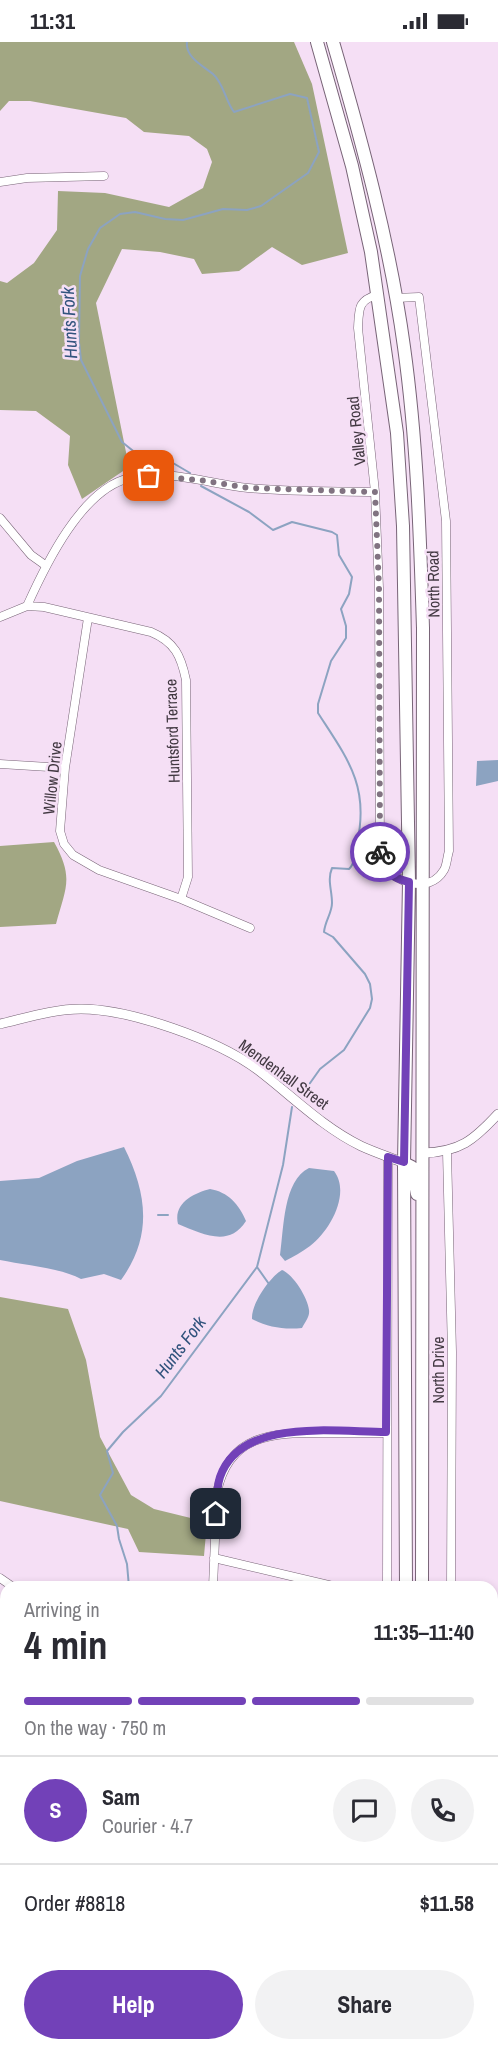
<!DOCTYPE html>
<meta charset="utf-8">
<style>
:root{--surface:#fff;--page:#f2f2f3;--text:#2b2b33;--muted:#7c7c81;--line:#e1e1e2;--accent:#7241b8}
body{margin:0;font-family:"Archivo Narrow",sans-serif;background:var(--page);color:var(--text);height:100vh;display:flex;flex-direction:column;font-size:22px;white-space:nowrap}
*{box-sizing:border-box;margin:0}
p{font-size:20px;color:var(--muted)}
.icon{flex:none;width:33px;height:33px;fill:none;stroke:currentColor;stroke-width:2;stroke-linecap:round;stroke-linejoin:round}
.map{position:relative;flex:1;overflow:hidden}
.sheet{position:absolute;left:0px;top:1539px;width:498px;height:470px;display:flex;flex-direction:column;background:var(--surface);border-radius:18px 18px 0 0;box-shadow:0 3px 9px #0003}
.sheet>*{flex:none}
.pin{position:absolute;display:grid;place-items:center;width:51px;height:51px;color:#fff;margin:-26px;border-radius:12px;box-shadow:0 3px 9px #0006}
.courier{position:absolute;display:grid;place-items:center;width:60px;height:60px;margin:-30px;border:4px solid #7241b8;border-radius:50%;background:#fff;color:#222;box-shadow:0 2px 8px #0007}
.headline em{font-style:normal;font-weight:700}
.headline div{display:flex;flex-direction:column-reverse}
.headline{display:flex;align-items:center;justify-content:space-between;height:102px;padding:0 24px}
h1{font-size:39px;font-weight:700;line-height:45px}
.bar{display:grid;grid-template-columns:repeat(4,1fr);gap:9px 6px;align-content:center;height:72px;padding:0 24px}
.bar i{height:8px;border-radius:4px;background:var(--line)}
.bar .on{background:var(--accent)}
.bar p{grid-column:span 4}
.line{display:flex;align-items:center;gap:15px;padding:0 24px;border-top:2px solid var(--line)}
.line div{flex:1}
.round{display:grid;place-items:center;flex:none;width:63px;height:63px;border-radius:32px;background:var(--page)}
.button{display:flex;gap:12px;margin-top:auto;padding:12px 24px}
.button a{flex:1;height:69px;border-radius:36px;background:var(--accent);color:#fff;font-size:24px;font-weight:700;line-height:69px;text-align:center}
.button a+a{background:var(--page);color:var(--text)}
.status{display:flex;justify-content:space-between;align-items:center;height:42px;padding:0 30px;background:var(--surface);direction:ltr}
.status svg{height:16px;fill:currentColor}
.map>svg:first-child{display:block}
.forest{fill:#a2a783}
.water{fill:#8ca3c1}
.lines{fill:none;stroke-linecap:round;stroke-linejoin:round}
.stream{stroke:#8ca3c1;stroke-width:2}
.minor-casing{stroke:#786477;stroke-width:9}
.tertiary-casing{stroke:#786477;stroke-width:10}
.trunk-casing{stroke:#786477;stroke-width:14}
.minor{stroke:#fff;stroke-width:8}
.tertiary{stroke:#fff;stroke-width:9}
.trunk{stroke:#fff;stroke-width:12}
.done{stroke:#817381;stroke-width:6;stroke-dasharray:0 10.8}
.route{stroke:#7241b8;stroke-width:8}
.labels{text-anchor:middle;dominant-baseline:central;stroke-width:5;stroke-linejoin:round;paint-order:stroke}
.street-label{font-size:16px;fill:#423942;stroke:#f5dff5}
.water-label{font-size:18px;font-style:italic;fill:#31537d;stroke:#f5dff5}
</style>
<div class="status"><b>11:31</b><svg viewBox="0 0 49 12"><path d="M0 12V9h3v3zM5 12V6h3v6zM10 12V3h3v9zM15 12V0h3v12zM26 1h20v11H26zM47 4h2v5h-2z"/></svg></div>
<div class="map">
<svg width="498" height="2008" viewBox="0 0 498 2008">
<rect width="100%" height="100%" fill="#f5dff5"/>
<path class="forest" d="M0 0H294L312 42 348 211 302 223 272 205 239 229 202 232 194 217 160 210 122 207 96 261 129 425 82 457 68 423 70 394 36 369 0 368V239L7 241 34 221 57 188 58 149 105 151 169 165 203 146 212 120 207 107 189 94 144 90 126 76 30 59H9L0 69Z
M54 800C74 836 66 845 56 882L0 885V804Z
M0 1255 68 1267 86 1318 100 1395 131 1453 154 1467 207 1480 204 1514 139 1510 128 1487 0 1459Z"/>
<path class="water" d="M498 718V739L476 744 477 719Z
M124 1105C147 1151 153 1194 121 1238L104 1232 81 1237C61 1226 24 1223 0 1218V1139L39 1136 77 1119Z
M309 1126 334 1129C351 1151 330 1189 310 1204 302 1210 293 1215 285 1219L280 1213C284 1186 283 1139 309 1126Z
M210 1147C228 1150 239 1162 246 1179 229 1206 203 1192 178 1182 173 1161 194 1151 210 1147Z
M282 1228C293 1232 308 1256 309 1268 310 1275 305 1280 302 1286 284 1288 267 1285 252 1277 251 1262 270 1235 282 1228Z"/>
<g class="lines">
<path class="stream" d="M187 0C185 15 203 24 213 32 224 42 225 58 234 70L290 52 307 56 319 110 308 131 261 164 247 168 223 167 183 178 165 177 135 170 120 172 100 186 88 207 80 234 79 300 81 318 122 400 142 416 173 421 190 431
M201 444 249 470 273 488 292 480 332 490 337 493 339 513 352 535 349 552 341 567 346 584V596L331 619 318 662V671C347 716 370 744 357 801 356 810 355 821 349 827L332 826C327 838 332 848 332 861 332 871 325 879 324 890L333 895 365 932 370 942 372 957 370 966 344 1008 320 1027 303 1051
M158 1173H168
M257 1225 269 1242
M129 1545 127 1522 119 1497 117 1484 100 1453 113 1431 107 1409 123 1390 161 1354 257 1225 283 1123 292 1065
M0 1704 6 1703
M0 1874 6 1871
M0 2003 6 2008"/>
<defs>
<path id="minor" d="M0 140 27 136 104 134
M377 253C358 258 359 267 358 286L375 450 379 546 380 819C391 839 429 854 444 828 447 823 447 815 449 809L446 479 419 255 395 256
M0 476 31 513 45 523
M27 564C45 524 82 446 130 436 168 427 210 442 248 446 290 450 333 449 375 450
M0 575 27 564 44 565 151 590C175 600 181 614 186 638L188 835 181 857
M88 576 65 726 60 789 64 802 73 813 99 828 181 857 250 886
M0 722 65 726
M447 1110 452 1310 451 1545
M214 1516 337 1545
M0 1536 13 1545
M213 1545 217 1450C229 1392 272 1391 321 1391 343 1391 364 1391 386 1391
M387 1545 388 1115
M0 1759 6 1755
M0 1945 6 1943
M160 2002 175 2008
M390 2002V2008"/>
<path id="tertiary" d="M0 982C26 976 54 967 81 967 130 967 218 998 258 1028 291 1053 322 1085 361 1104 374 1110 389 1115 404 1121
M423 1111C460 1110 474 1098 498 1072"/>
<path id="trunk" d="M317 0 352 124 371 210 397 391 403 484 409 840 404 1121 406 1545
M333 0C362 100 390 202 404 305 417 398 420 492 423 586L422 1545
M404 1121 412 1125 417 1152
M411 2002V2008
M427 2008V2002"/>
</defs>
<use href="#minor" class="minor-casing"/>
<use href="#tertiary" class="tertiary-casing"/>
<use href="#trunk" class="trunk-casing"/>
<use href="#minor" class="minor"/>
<use href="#tertiary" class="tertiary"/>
<use href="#trunk" class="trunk"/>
</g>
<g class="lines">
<path class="done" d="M149 434 199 438 248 446 375 450 379 546 380 810"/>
<path class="route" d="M216 1472C217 1460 216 1447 220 1435 241 1375 335 1390 386 1390L388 1115 404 1120 409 840C393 836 380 829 380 810"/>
</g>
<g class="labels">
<g class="street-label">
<text transform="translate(356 389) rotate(-96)">Valley Road</text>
<text transform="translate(433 542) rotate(-91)">North Road</text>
<text transform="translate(172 689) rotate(-92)">Huntsford Terrace</text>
<text transform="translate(52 736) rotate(-84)">Willow Drive</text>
<text transform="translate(284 1032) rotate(36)">Mendenhall Street</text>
<text transform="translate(438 1328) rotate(-90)">North Drive</text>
</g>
<g class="water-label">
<text transform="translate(69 281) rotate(-93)">Hunts Fork</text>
<text transform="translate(180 1305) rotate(-53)">Hunts Fork</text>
</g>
</g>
</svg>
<div class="pin" style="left:149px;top:434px;background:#ea580c"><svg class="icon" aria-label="bag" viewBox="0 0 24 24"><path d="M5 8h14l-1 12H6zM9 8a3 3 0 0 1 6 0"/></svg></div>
<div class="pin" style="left:216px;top:1472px;background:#1f2937"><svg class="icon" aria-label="home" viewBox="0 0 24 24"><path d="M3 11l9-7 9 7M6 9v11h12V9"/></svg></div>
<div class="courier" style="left:380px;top:810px"><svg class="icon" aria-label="bike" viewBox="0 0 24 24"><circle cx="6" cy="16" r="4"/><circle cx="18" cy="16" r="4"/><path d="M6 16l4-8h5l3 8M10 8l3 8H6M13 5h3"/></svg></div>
<section class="sheet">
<div class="headline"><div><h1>4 min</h1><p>Arriving in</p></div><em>11:35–11:40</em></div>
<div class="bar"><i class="on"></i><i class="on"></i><i class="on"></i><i></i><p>On the way · 750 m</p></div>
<div class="line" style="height:108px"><b class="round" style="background:var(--accent);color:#fff">S</b><div><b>Sam</b><p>Courier · 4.7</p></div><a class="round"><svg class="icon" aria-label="chat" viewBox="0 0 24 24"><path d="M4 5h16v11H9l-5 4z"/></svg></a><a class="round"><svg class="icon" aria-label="phone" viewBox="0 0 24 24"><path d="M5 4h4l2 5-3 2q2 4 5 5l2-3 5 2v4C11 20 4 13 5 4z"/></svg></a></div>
<div class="line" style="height:78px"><div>Order #8818</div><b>$11.58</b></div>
<div class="button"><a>Help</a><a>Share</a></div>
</section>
</div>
